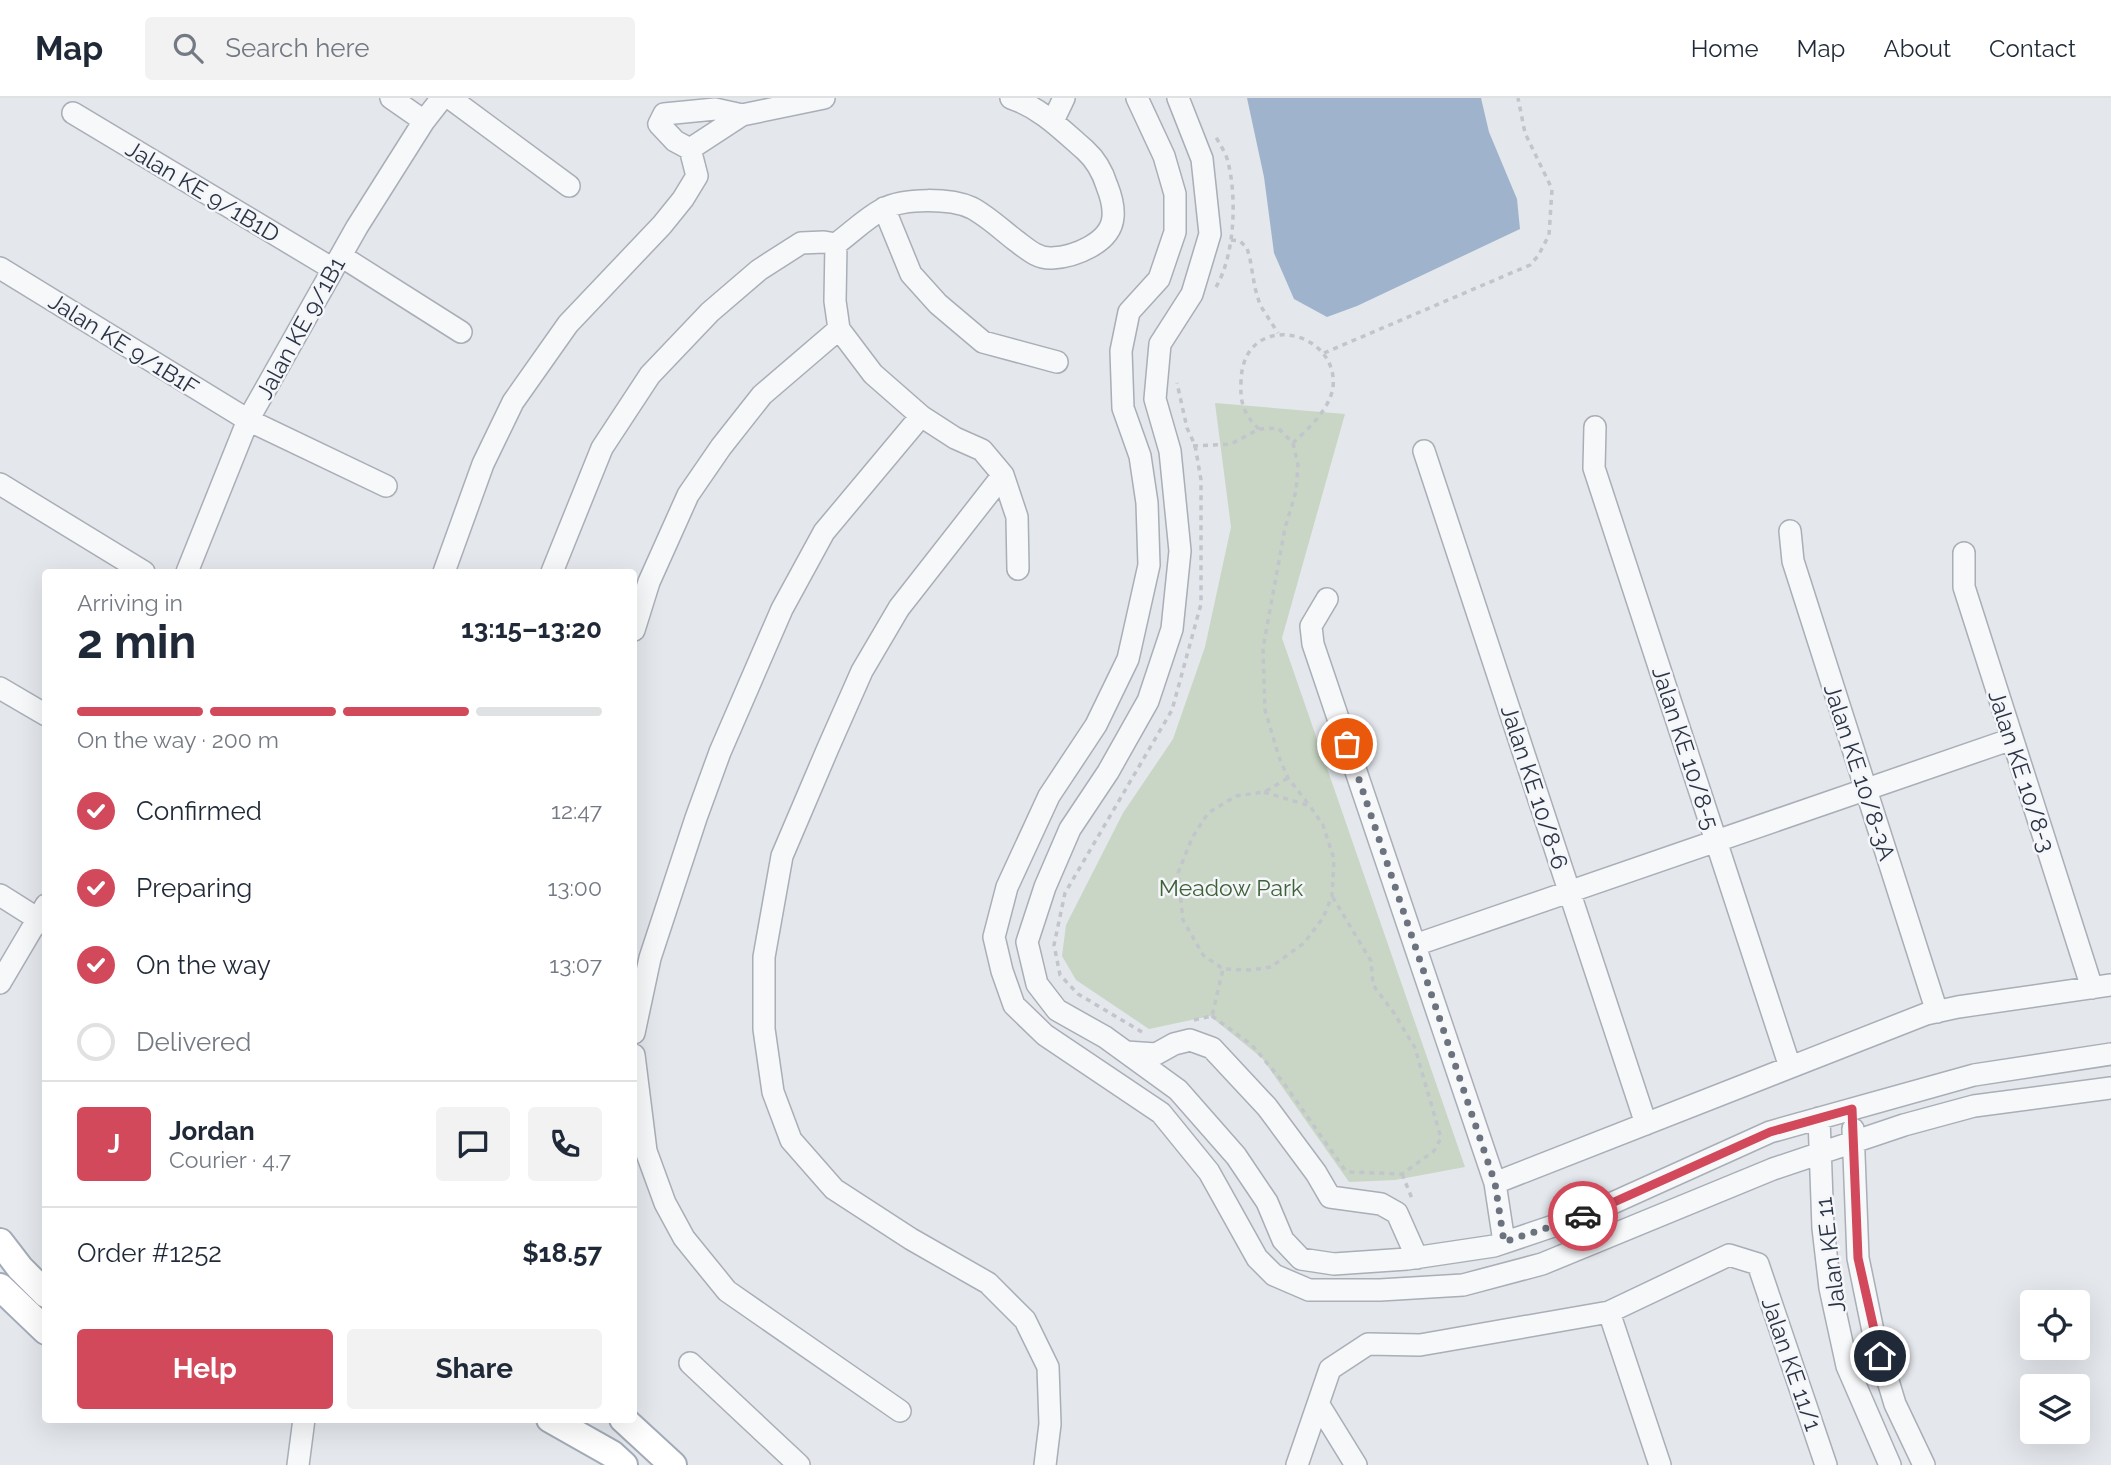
<!DOCTYPE html>
<meta charset="utf-8">
<style>
:root{--surface:#fff;--page:#f2f2f3;--text:#1f2937;--muted:#747a83;--line:#e0e1e3;--accent:#d1495b}
body{margin:0;font-family:Raleway,sans-serif;background:var(--page);color:var(--text);height:100vh;display:flex;flex-direction:column;font-size:26px;white-space:nowrap}
*{box-sizing:border-box;margin:0}
p{font-size:23px;color:var(--muted)}
.icon{flex:none;width:38px;height:38px;fill:none;stroke:currentColor;stroke-width:2;stroke-linecap:round;stroke-linejoin:round}
.map{position:relative;flex:1;overflow:hidden}
.drawer{position:absolute;left:42px;top:471px;width:595px;height:854px;display:flex;flex-direction:column;background:var(--surface);border-radius:7px;box-shadow:0 7px 28px #0002}
.drawer>*{flex:none}
.buttons{position:absolute;left:2020px;top:1192px;display:grid;gap:14px}
.buttons a{display:grid;place-items:center;width:70px;height:70px;border-radius:7px;background:var(--surface);box-shadow:0 7px 28px #0002;font-size:35px}
.pin{position:absolute;display:grid;place-items:center;width:60px;height:60px;color:#fff;margin:-30px;border:4px solid #fff;border-radius:50%;box-shadow:0 2px 7px #0007}
.courier{position:absolute;display:grid;place-items:center;width:70px;height:70px;margin:-35px;border:5px solid #d1495b;border-radius:50%;background:#fff;color:#222;box-shadow:0 2px 9px #0007}
.head em{font-style:normal;font-weight:700}
.head div{display:flex;flex-direction:column-reverse}
.head{display:flex;align-items:center;justify-content:space-between;height:119px;padding:0 35px}
h1{font-size:46px;font-weight:700;line-height:52px}
.bar{display:grid;grid-template-columns:repeat(4,1fr);gap:10px 7px;align-content:center;height:84px;padding:0 35px}
.bar i{height:9px;border-radius:5px;background:var(--line)}
.bar .on{background:var(--accent)}
.bar p{grid-column:span 4}
.line{display:flex;align-items:center;gap:18px;padding:0 35px;border-top:2px solid var(--line)}
.line div{flex:1}
.round{display:grid;place-items:center;flex:none;width:74px;height:74px;border-radius:7px;background:var(--page)}
ol{padding:0 35px;list-style:none}
li{display:flex;align-items:center;gap:21px;height:77px}
li p{margin-inline-start:auto}
li .icon{padding:7px;border-radius:50%;background:var(--accent);color:#fff;stroke-width:4}
li:last-child{color:var(--muted)}
li i{width:38px;height:38px;border:4px solid var(--line);border-radius:50%}
.action{display:flex;gap:14px;margin-top:auto;padding:14px 35px}
.action a{flex:1;height:80px;border-radius:7px;background:var(--accent);color:#fff;font-size:28px;font-weight:700;line-height:80px;text-align:center}
.action a+a{background:var(--page);color:var(--text)}
header{display:flex;align-items:center;gap:42px;box-sizing:border-box;height:98px;padding:0 35px;background:var(--surface);border-bottom:2px solid var(--line)}
header strong{font-size:33px}
nav{display:flex;gap:38px;margin-inline-start:auto;font-size:24px}
.search{width:490px;height:63px;background:var(--page);display:flex;align-items:center;gap:18px;box-sizing:border-box;padding:0 24px;border-radius:7px;color:var(--muted);font-size:26px}
.map>svg:first-child{display:block}
.green{fill:#c9d6c5}
.water{fill:#9fb4cc}
.lines{fill:none;stroke-linecap:round;stroke-linejoin:round}
.minor-casing{stroke:#a9aeb7;stroke-width:24}
.major-casing{stroke:#a3abb8;stroke-width:30}
.path{stroke:#c2c5cb;stroke-width:3.5;stroke-dasharray:5 5;stroke-linecap:butt}
.minor{stroke:#f7f8fa;stroke-width:21}
.major{stroke:#fff;stroke-width:26}
.done{stroke:#6c737f;stroke-width:7;stroke-dasharray:0 12.6}
.route{stroke:#d1495b;stroke-width:9}
.labels{text-anchor:middle;dominant-baseline:central;stroke-width:5;stroke-linejoin:round;paint-order:stroke}
.street-label{font-size:23px;fill:#2b3445;stroke:#f4f6f9}
.park-label{font-size:23px;fill:#3f6138;stroke:#f4f6f9}
</style>
<header>
<strong>Map</strong>
<div class="search"><svg class="icon" aria-label="search" viewBox="0 0 24 24"><circle cx="10" cy="10" r="6"/><path d="M15 15l6 6"/></svg>Search here</div>
<nav><a>Home</a><a>Map</a><a>About</a><a>Contact</a></nav>
</header>
<div class="map">
<svg width="2111" height="1367" viewBox="0 0 2111 1367">
<rect width="100%" height="100%" fill="#e4e7ec"/>
<path class="green" d="M1215 305 1345 316 1282 540 1465 1069 1395 1082 1349 1084 1262 960 1210 918 1149 931 1076 882 1062 858 1066 827 1123 715 1173 641 1205 549 1231 429Z"/>
<path class="water" d="M1247 0H1481L1489 34 1517 101 1520 131 1357 208 1327 219 1294 201 1274 155 1264 79Z"/>
<g class="lines">
<defs>
<path id="minor" d="M391 0 424 23
M450 0 569 88
M1137 0 1164 58 1175 96V134L1159 181 1129 214 1121 253 1123 310 1140 358 1147 405 1149 467 1128 561 1096 627 1049 698 1007 789 994 839 1002 873 1014 907 1045 937 1161 1015 1209 1074 1257 1160 1274 1177 1309 1192H1380L1463 1187 1542 1166 1773 1071 1904 1027 1974 1008 2111 990
M1178 0 1202 61 1210 136 1192 196 1160 246 1155 301 1170 353 1180 453 1172 531 1148 603 1108 674 1070 731 1045 789 1027 844 1037 886 1057 912 1105 939 1178 992 1236 1058 1267 1104 1283 1142 1301 1161 1334 1166 1407 1161 1494 1148 1586 1117 1770 1034 1974 977 2111 956
M73 15 333 171
M1053 23 1064 0
M690 51 742 17 824 0
M690 51 675 43 659 26 664 16 715 11 742 17
M884 110 911 176 938 206 983 244 1057 264
M836 146 835 203 839 231 873 276 921 318 955 340 982 352 1003 377 1017 419 1018 471
M341 158 461 234
M0 170 248 322 386 388
M1595 329 1594 370 1790 969
M1424 353 1646 1026
M1003 377 899 510 862 573 828 650 782 758 764 859V931L773 994 791 1042 834 1091 911 1141 988 1185 1025 1222 1048 1269 1050 1326 1045 1367
M0 386 144 474
M1790 433 1793 463 1937 914
M1964 455V489L2092 890
M187 474 248 322 357 129 424 23 442 0
M444 474 483 366 513 304 568 226 662 127 683 101 697 78 690 51
M552 474 602 350 650 277 710 214 759 172 801 145 824 144 836 146C851 135 866 120 883 111 904 100 950 100 972 110 987 118 1001 131 1015 142 1026 150 1037 161 1052 160 1074 159 1111 145 1113 119 1114 108 1111 98 1107 88 1103 75 1095 61 1085 52 1062 32 1041 10 1011 0
M1327 501 1311 528 1313 546 1495 1085 1504 1144
M634 532 649 484 688 397 721 349 762 297 839 231
M0 590 46 617
M0 797 46 826
M1415 847 2012 641
M0 885 46 807
M634 935 650 860 696 720 720 654 782 511 824 434 921 318
M1126 954 1156 956 1174 946 1190 942 1212 950 1267 1009 1316 1075 1330 1099 1381 1106 1397 1115 1417 1160
M634 957 646 1053 665 1105 684 1140 727 1193 900 1313
M1819 1020 1823 1130 1830 1190 1847 1268 1890 1367
M1853 1031 1858 1160 1873 1233 1895 1306 1924 1367
M1495 1085 1926 916 1958 909 2111 887
M1609 1214 1660 1367
M690 1265 799 1367
M1319 1307 1356 1367
M298 1367 304 1321
M1297 1367 1330 1271 1368 1246 1420 1247 1609 1214 1729 1157 1758 1166 1826 1367"/>
<path id="major" d="M0 1144 20 1170 46 1196
M0 1189 46 1233
M550 1321 612 1356 624 1367
M623 1321 673 1367"/>
</defs>
<use href="#minor" class="minor-casing"/>
<use href="#major" class="major-casing"/>
<path class="path" d="M1231 142 1240 143 1247 150 1250 161 1255 190 1260 207 1278 235
M1216 189C1235 157 1237 99 1228 64 1226 55 1220 47 1216 39
M1324 255 1530 167 1538 158 1549 137 1552 91 1525 35 1518 0
M1259 331C1243 316 1240 304 1241 283 1243 211 1339 231 1333 289 1330 311 1308 331 1293 345
M1193 348 1231 346 1259 331 1278 330 1293 345 1298 367 1296 393 1285 430 1263 550 1265 612 1279 659 1288 680 1310 708
M1266 693 1288 680
M1264 694 1310 708 1323 727 1334 761 1332 798 1323 820 1304 845 1271 869 1250 872 1223 871 1203 857 1183 822 1178 775 1192 740 1208 715 1236 698Z
M1212 918 1252 947 1283 984 1345 1072 1351 1074 1402 1076 1434 1053 1441 1040 1415 950 1394 915 1373 887 1371 863 1332 798
M1194 922 1212 918 1223 871
M1142 934 1078 896 1060 877 1054 847 1065 795 1172 612 1201 506V382L1195 347 1187 330 1177 285
M1402 1076 1413 1103"/>
<use href="#minor" class="minor"/>
<use href="#major" class="major"/>
</g>
<g class="lines">
<path class="done" d="M1347 646 1495 1085 1504 1144 1583 1118"/>
<path class="route" d="M1583 1118 1770 1034 1852 1011 1858 1160 1880 1258"/>
</g>
<g class="labels">
<g class="street-label">
<text transform="translate(203 93) rotate(31)">Jalan KE 9/1B1D</text>
<text transform="translate(300 230) rotate(-61)">Jalan KE 9/1B1</text>
<text transform="translate(124 246) rotate(32)">Jalan KE 9/1B1F</text>
<text transform="translate(1686 650) rotate(72)">Jalan KE 10/8-5</text>
<text transform="translate(2022 673) rotate(72)">Jalan KE 10/8-3</text>
<text transform="translate(1860 674) rotate(72)">Jalan KE 10/8-3A</text>
<text transform="translate(1535 689) rotate(72)">Jalan KE 10/8-6</text>
<text transform="translate(1830 1157) rotate(-97)">Jalan KE 11</text>
<text transform="translate(1792 1266) rotate(71)">Jalan KE 11/1</text>
</g>
<g class="park-label">
<text x="1231" y="789">Meadow Park</text>
</g>
</g>
</svg>
<div class="buttons">
<a><svg class="icon" aria-label="locate" viewBox="0 0 24 24"><circle cx="12" cy="12" r="6"/><path d="M12 2v4M12 18v4M2 12h4M18 12h4"/></svg></a>
<a><svg class="icon" aria-label="layers" viewBox="0 0 24 24"><path d="M12 4l9 5-9 5-9-5zM3 14l9 5 9-5"/></svg></a>
</div>
<div class="pin" style="left:1347px;top:646px;background:#ea580c"><svg class="icon" aria-label="bag" viewBox="0 0 24 24"><path d="M5 8h14l-1 12H6zM9 8a3 3 0 0 1 6 0"/></svg></div>
<div class="pin" style="left:1880px;top:1258px;background:#1f2937"><svg class="icon" aria-label="home" viewBox="0 0 24 24"><path d="M3 11l9-7 9 7M6 9v11h12V9"/></svg></div>
<div class="courier" style="left:1583px;top:1118px"><svg class="icon" aria-label="car" viewBox="0 0 24 24"><path d="M5 17H2v-5l4-1 3-4h7l3 4 3 1v5h-3M9 17h6M6 11h13"/><circle cx="7" cy="17" r="2"/><circle cx="17" cy="17" r="2"/></svg></div>
<section class="drawer">
<div class="head"><div><h1>2 min</h1><p>Arriving in</p></div><em>13:15–13:20</em></div>
<div class="bar"><i class="on"></i><i class="on"></i><i class="on"></i><i></i><p>On the way · 200 m</p></div>
<ol>
<li><svg class="icon" aria-label="check" viewBox="0 0 24 24"><path d="M5 12l5 5 9-10"/></svg>Confirmed<p>12:47</p></li>
<li><svg class="icon" aria-label="check" viewBox="0 0 24 24"><path d="M5 12l5 5 9-10"/></svg>Preparing<p>13:00</p></li>
<li><svg class="icon" aria-label="check" viewBox="0 0 24 24"><path d="M5 12l5 5 9-10"/></svg>On the way<p>13:07</p></li>
<li><i></i>Delivered</li>
</ol>
<div class="line" style="height:126px"><b class="round" style="background:var(--accent);color:#fff">J</b><div><b>Jordan</b><p>Courier · 4.7</p></div><a class="round"><svg class="icon" aria-label="chat" viewBox="0 0 24 24"><path d="M4 5h16v11H9l-5 4z"/></svg></a><a class="round"><svg class="icon" aria-label="phone" viewBox="0 0 24 24"><path d="M5 4h4l2 5-3 2q2 4 5 5l2-3 5 2v4C11 20 4 13 5 4z"/></svg></a></div>
<div class="line" style="height:91px"><div>Order #1252</div><b>$18.57</b></div>
<div class="action"><a>Help</a><a>Share</a></div>
</section>
</div>
